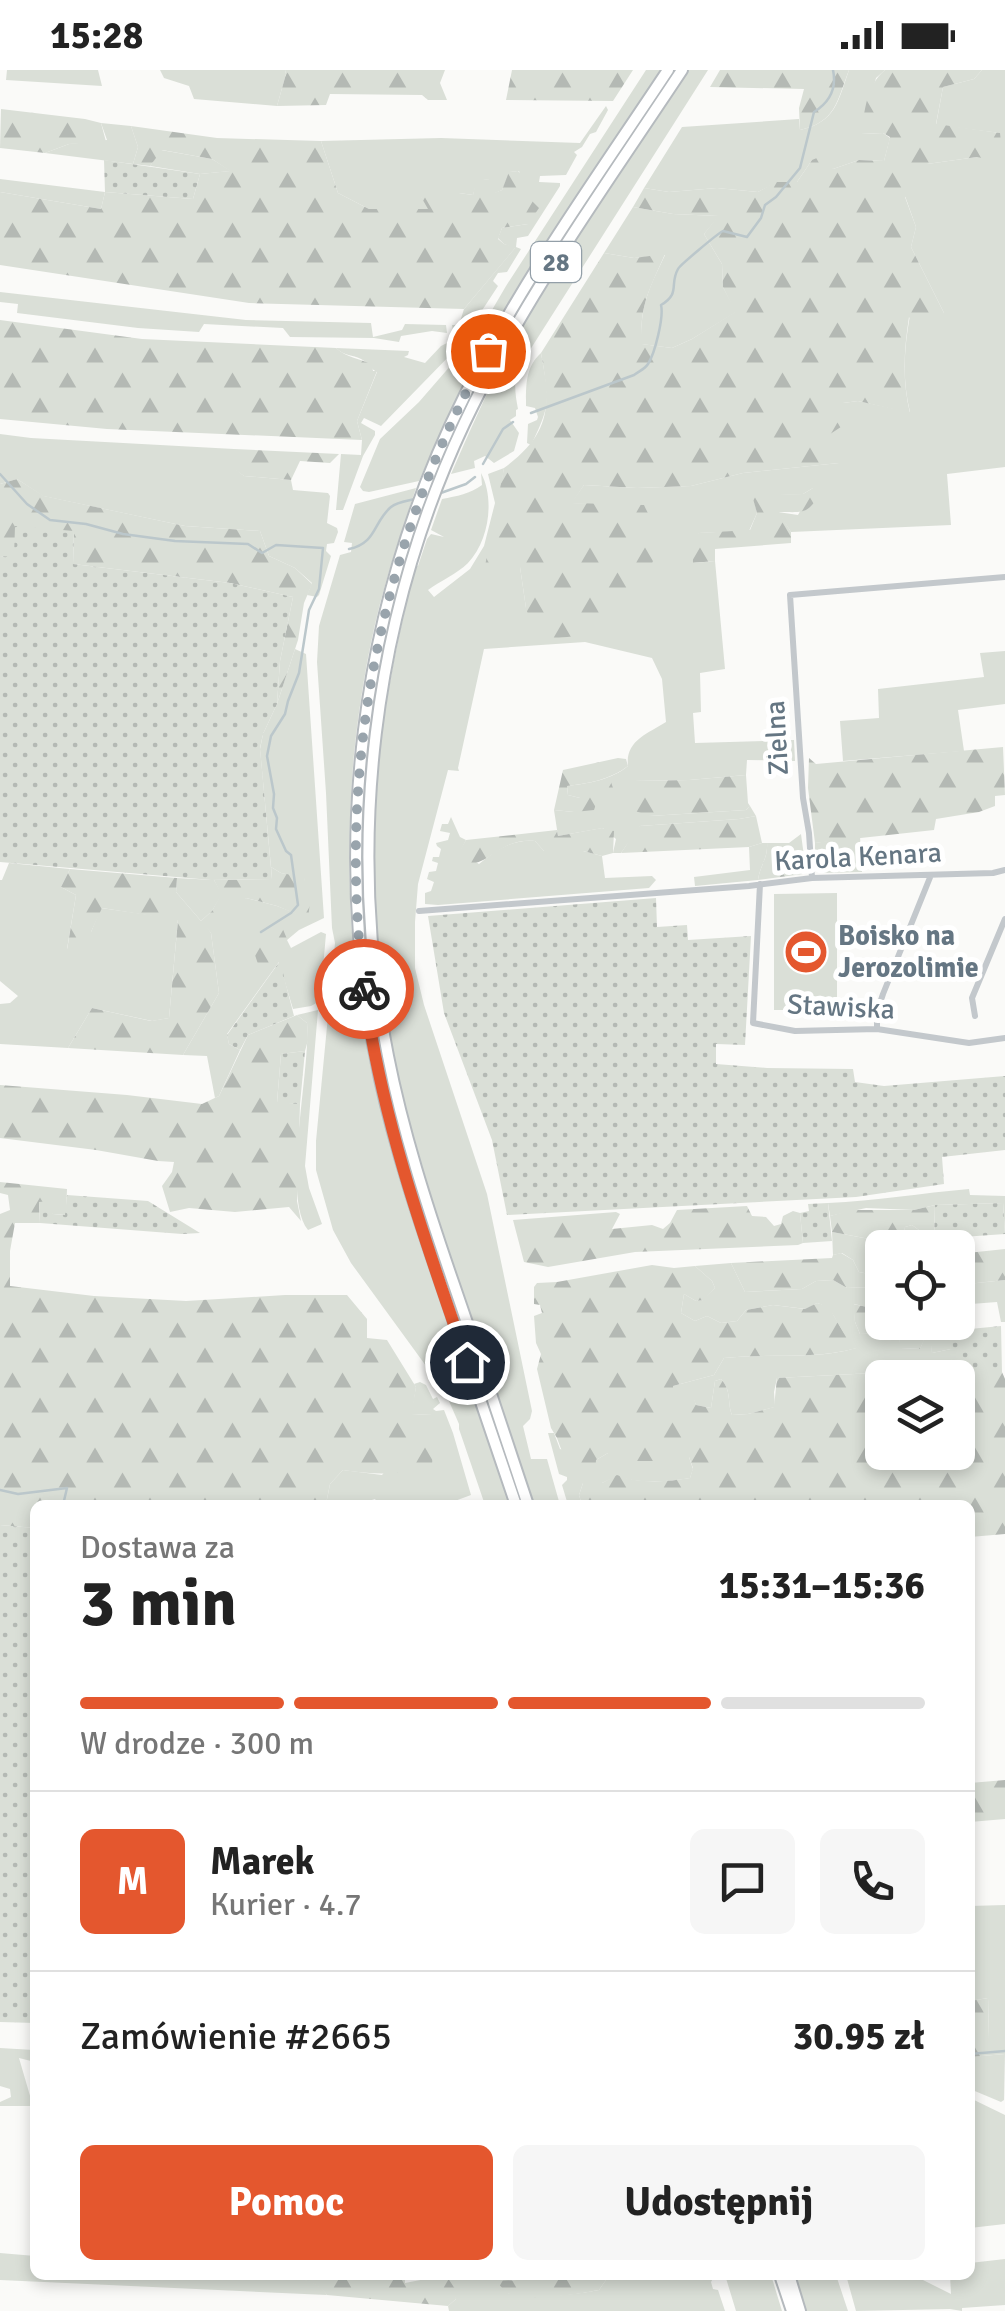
<!DOCTYPE html>
<html lang="pl">
<meta charset="utf-8">
<style>
:root{--surface:#fff;--page:#f6f6f6;--text:#222;--muted:#767676;--line:#e0e0e0;--accent:#e4572e}
body{margin:0;font-family:Signika,sans-serif;background:var(--page);color:var(--text);height:100vh;display:flex;flex-direction:column;font-size:38px;white-space:nowrap}
*{box-sizing:border-box;margin:0}
p{font-size:32px;color:var(--muted)}
.icon{flex:none;width:55px;height:55px;fill:none;stroke:currentColor;stroke-width:2;stroke-linecap:round;stroke-linejoin:round}
.map{position:relative;flex:1;overflow:hidden}
.sheet{position:absolute;left:30px;top:1430px;width:945px;height:780px;display:flex;flex-direction:column;background:var(--surface);border-radius:15px;box-shadow:0 5px 15px #0003}
.sheet>*{flex:none}
.fabs{position:absolute;left:865px;top:1160px;display:grid;gap:20px}
.fabs a{display:grid;place-items:center;width:110px;height:110px;border-radius:15px;background:var(--surface);box-shadow:0 5px 15px #0003;font-size:50px}
.pin{position:absolute;display:grid;place-items:center;width:85px;height:85px;color:#fff;margin:-42px;border:5px solid #fff;border-radius:50%;box-shadow:0 2px 10px #0007}
.courier{position:absolute;display:grid;place-items:center;width:100px;height:100px;margin:-50px;border:8px solid #e4572e;border-radius:50%;background:#fff;color:#222;box-shadow:0 2px 12px #0007}
.headline em{font-style:normal;font-weight:700}
.headline div{display:flex;flex-direction:column-reverse}
.headline{display:flex;align-items:center;justify-content:space-between;height:170px;padding:0 50px}
h1{font-size:65px;font-weight:700;line-height:75px}
.bar{display:grid;grid-template-columns:repeat(4,1fr);gap:15px 10px;align-content:center;height:120px;padding:0 50px}
.bar i{height:12px;border-radius:8px;background:var(--line)}
.bar .active{background:var(--accent)}
.bar p{grid-column:span 4}
.line{display:flex;align-items:center;gap:25px;padding:0 50px;border-top:2px solid var(--line)}
.line div{flex:1}
.round{display:grid;place-items:center;flex:none;width:105px;height:105px;border-radius:15px;background:var(--page)}
.button{display:flex;gap:20px;margin-top:auto;padding:20px 50px}
.button a{flex:1;height:115px;border-radius:15px;background:var(--accent);color:#fff;font-size:40px;font-weight:700;line-height:115px;text-align:center}
.button a+a{background:var(--page);color:var(--text)}
.status{display:flex;justify-content:space-between;align-items:center;height:70px;padding:0 50px;background:var(--surface);direction:ltr}
.status svg{height:28px;fill:currentColor}
.map>svg:first-child{display:block}
.green{fill:#dadfd7}
.forest{fill:url(#forest-firs);fill-rule:evenodd}
.garden{fill:url(#garden-dots)}
.lines{fill:none;stroke-linecap:round;stroke-linejoin:round}
.stream{stroke:#bbc7cb;stroke-width:2.5}
.primary-casing{stroke:#b5babe;stroke-width:14}
.minor{stroke:#c3c8cc;stroke-width:6}
.primary{stroke:#fff;stroke-width:10}
.done{stroke:#99a4ac;stroke-width:10;stroke-dasharray:0 18}
.route{stroke:#e4572e;stroke-width:12}
.labels{text-anchor:middle;dominant-baseline:central;stroke-width:10;stroke-linejoin:round;paint-order:stroke}
.shield{fill:#fff;stroke:#939fa8;stroke-width:2.5}
.shield-label{font-size:25px;font-weight:bold;fill:#657683}
.street-label{font-size:28px;fill:#657683;stroke:#fff}
.poi-label{font-size:28px;font-weight:bold;fill:#657683;stroke:#fff;text-anchor:start}
</style>
<div class="status"><b>15:28</b><svg viewBox="0 0 49 12"><path d="M0 12V9h3v3zM5 12V6h3v6zM10 12V3h3v9zM15 12V0h3v12zM26 1h20v11H26zM47 4h2v5h-2z"/></svg></div>
<div class="map">
<svg width="1005" height="2241" viewBox="0 0 1005 2241">
<defs>
<pattern id="forest-firs" width="22" height="20" patternUnits="userSpaceOnUse" patternTransform="scale(2.5)"><rect width="22" height="20" fill="#dadfd7"/><path d="M5 1l3.5 6h-7zM16 11l3.5 6h-7z" fill="#b4b9b4"/></pattern>
<pattern id="garden-dots" width="8" height="8" patternUnits="userSpaceOnUse" patternTransform="scale(2.5)"><rect width="8" height="8" fill="#dadfd7"/><path d="M2 2h.1M6 6h.1" fill="none" stroke="#b4b9b4" stroke-width="1.8" stroke-linecap="round"/></pattern>
</defs>
<rect width="100%" height="100%" fill="#fafaf8"/>
<path class="green" d="M7 0H98L102 16 6 10Z
M160 0H285L286 4 277 36 194 29 189 16 164 8Z
M646 0H661C573 133 483 264 419 411L369 422 363 421 360 417 380 369 419 332 478 264 506 216Z
M688 0H708L528 283C512 297 514 319 518 339L516 340V346L510 350 519 363 514 381 494 393 485 386 474 391 475 398 451 404C469 363 486 324 506 285 558 187 627 93 688 0Z
M849 0H885L876 8 862 64 883 63 890 68 884 91 859 90 833 99 812 90 797 112 775 113 758 122 717 118 669 122 644 118 682 57 799 49 800 60C836 52 838 31 849 0Z
M982 0H1005V397L947 404 951 455 791 462 778 442 798 445 813 418 803 424 753 426 757 443 749 461 699 463 694 493 715 491 725 599 700 603 701 642 693 643 695 673 794 670 795 691 747 690 746 705 689 710 634 711 650 746 746 740 750 736 756 746 739 749 640 756 621 783H613L616 769 603 758 558 766 554 740 574 742 580 728 568 725 567 716C587 714 613 709 628 696 625 671 647 664 666 652L662 609 652 588 585 572 484 579 458 698 459 701 448 700 418 814 415 852V898L424 935 487 1124 532 1341 530 1349 523 1356 531 1389H547L560 1435H534C471 1251 396 1066 377 872 364 745 384 618 416 495L418 496 427 469 431 464 444 467 431 460 442 429C457 426 470 424 482 415L481 403C495 429 489 471 468 493 457 504 440 511 428 520L434 527 470 499 484 476 495 433 488 404 504 398 499 432 520 497 526 538 602 435 571 433 584 415 637 418 691 416 743 403 839 393 820 371 843 333 858 331 910 342C902 309 904 279 910 245L944 243 911 177 916 157 905 126 927 94 977 87 1000 63 936 55 943 17 974 9Z
M606 36 608 40 596 62 590 64 582 77 574 82 577 85 566 105 540 106 539 112 560 113V116L528 166 517 168 516 177 521 179 507 202 498 203 493 211 498 216 464 268 453 261 452 255H459L464 239 515 178 504 174 498 168 502 158 528 154 529 128 519 101 510 102 502 120 493 124 489 109 477 111 473 125 459 123 421 126 429 139H369L338 123 321 71 441 68 580 73Z
M101 53 131 56 138 77 133 94 45 83 69 74 107 70Z
M161 80 212 89 231 101 200 104 150 96Z
M0 109 105 122 101 139 0 122Z
M633 137 673 144 719 146 704 164 722 194 723 217 736 242 692 269 672 278 641 274C641 233 648 221 665 185L634 188 604 183Z
M0 222 246 250 371 253 373 267 402 260 405 254 446 255 447 263 432 261 401 266 399 272 374 268 290 267 283 258 204 254 199 262 138 258 17 243 18 234 0 232Z
M450 267 458 271 460 275 381 356 364 348 361 353 375 361V365L363 386 343 440H336L341 384 361 385 362 370 357 351 377 302C371 299 367 292 361 289 352 284 345 287 336 278L409 281 408 285 404 287 425 293 441 276 449 272Z
M541 283C549 328 552 333 531 375L527 373 528 354 537 350 538 347 535 338 526 336C526 317 525 297 541 283Z
M0 364 31 368 234 379V398L244 406 291 410 293 420 328 423 330 426 327 453 337 458 338 462 334 473 327 474 326 481 331 486 319 525 317 527 307 525 312 513 295 498 269 486 260 461 185 456 43 426 17 409 0 414Z
M416 418C406 449 395 480 386 512 370 567 360 627 354 684 346 774 348 867 363 956 379 1053 411 1148 443 1241 466 1306 487 1370 510 1435H485L459 1359V1354L445 1322 351 1193 333 1160 316 1100V1071L335 873 332 858 326 723 317 592 319 556 340 485 351 482 352 473 344 472 355 434Z
M295 579 306 584 324 848 299 860 287 870 291 878 321 862 326 864 320 931 311 936 293 939 279 892 227 964 229 974 240 980 219 1026 215 1028 207 986 183 985 219 923 211 863 206 857 246 828 277 836 308 848 304 808 281 803 271 797 260 679 263 664 277 634Z
M1005 581V634L958 640 964 681 843 691 840 651 879 648 878 619 984 607 980 583Z
M451 747 460 767 466 770 460 782 479 794C496 780 512 769 535 771L544 781H583L602 786 605 808 652 806 656 810 649 818 438 835 425 834V823L431 821 434 812 427 809 429 802 436 801 438 793 432 791 433 787H439L441 779 437 776 436 773 448 770 450 763 440 761 442 754H448Z
M860 766 862 802 820 803 815 799V773Z
M762 773H767C768 789 760 795 758 810L695 816 694 807 750 800 749 777Z
M9 793 70 799 61 817 76 825 67 879 91 862 101 838 178 849 169 948 152 951 92 938 68 978 0 974V934L10 933 18 926 0 911V810H2Z
M177 808 214 810 222 824 212 841 201 851 176 822Z
M837 823V940H774V824Z
M318 940 305 1096 309 1118 322 1154 308 1160C281 1127 311 998 307 953L297 945Z
M969 1119 970 1125 1005 1126V1164L1003 1133 935 1135 914 1140 866 1138 830 1146 828 1133C875 1131 922 1123 969 1119Z
M912 1155 923 1163 934 1165 935 1177 882 1178V1247L870 1249 867 1237 854 1234 855 1252 860 1264 888 1263 899 1268 901 1278 920 1279 924 1269 931 1268 932 1283 951 1279 952 1302 929 1305 912 1301 777 1308 774 1322 775 1337 748 1344 732 1345C727 1332 732 1321 721 1309L715 1311 711 1338 696 1335 691 1322H672L673 1316 714 1305 724 1288C765 1283 818 1290 856 1278 852 1274 847 1270 844 1265 835 1252 835 1238 817 1233L806 1239 773 1235 746 1240 737 1251 721 1253 707 1246 695 1251 681 1243 684 1224 696 1231 703 1230 715 1218 712 1211 695 1196 731 1193 745 1222 802 1219 816 1211 833 1210 847 1218 870 1217 876 1210 874 1205 859 1202 853 1190 842 1183 833 1185 832 1162 875 1170 883 1165 904 1164 905 1157Z
M1005 1210V1252H1001L997 1232 958 1235V1215Z
M420 1312 426 1315 433 1329 437 1327 440 1333 433 1339 436 1341 444 1340 453 1363 471 1425 444 1435H379L375 1429 356 1435 326 1434 330 1414 343 1400 382 1405 432 1345 411 1344 416 1317 414 1314Z
M548 1363H554L560 1379 596 1390 608 1383 689 1387 693 1399 690 1408C666 1412 639 1414 617 1406L602 1413H583L579 1425 582 1435H568L562 1415 567 1410V1407L559 1404Z
M1005 1835V1968H989L988 1928 970 1931V1836Z
M0 1978 34 1980 35 1992 19 1988 33 2036H0V2032L11 2027 10 2019 0 2016Z
M1005 1984 1004 2030 1001 2032 970 2019V1987Z
M970 2028 1005 2045V2154L970 2158Z
M0 2183 35 2186V2205H280C297 2208 317 2209 327 2225L0 2210Z
M1005 2189V2235L962 2238V2241L950 2239 856 2241 846 2205H921V2209L951 2224 950 2205H970V2193Z
M446 2205H554L555 2208 511 2209 508 2223C539 2228 568 2226 599 2220L606 2210 632 2205H715L711 2212 713 2219 718 2220 725 2241H449L448 2236 456 2229Z
M725 2205H771L782 2241H736Z
M794 2205H836L848 2241H806Z"/>
<path class="forest" d="M285 0H445L440 13 447 30H428L422 25 330 24 326 35 277 36 286 4Z
M512 0H633L613 31 506 30Z
M720 0H849C837 31 836 52 800 60L799 38 804 19 710 17Z
M885 0H982L974 9 943 17 936 54 1000 63 1003 92 977 87 927 94V119L905 127 916 157 911 177 944 243 922 264 909 247C904 280 902 310 910 343L858 331 843 333 847 353 821 370 852 387 839 393 743 403 691 416 637 418 584 415 572 433 644 435C648 444 654 454 656 464 663 489 628 544 605 556 584 567 560 568 536 570L526 538 520 497 485 496 504 398C551 363 551 337 541 283L604 183 634 188 665 184C650 219 639 235 642 274L672 278 692 269 735 242 723 217 722 194 704 164 718 146 673 144 633 137 644 118 669 122 717 118 758 122 775 112H797L812 90 824 85 833 99 859 90 884 91 890 67 883 63 861 64C865 40 866 16 885 0Z
M1 39 85 49 101 53 108 79 91 73 69 74 45 83 0 78Z
M131 56 217 68 321 71 338 123 369 139H428L420 125 449 118 459 123 473 125 476 110 490 109 494 123 502 120 509 102 518 101 530 112 529 128 539 138 528 154 502 158 498 169 504 174 516 177 464 239 249 233 0 195V122L101 139 105 122 193 129 200 104 230 101 212 89 162 80 150 96 133 94 138 77Z
M0 250 142 269 336 278C347 288 360 288 372 295L373 301H377L357 351 362 370 107 359 0 349Z
M234 379 339 384 330 393 300 391 291 410 244 406 234 399Z
M17 409 44 426 185 456 260 461 269 486 295 498 312 514 304 533 298 570 277 634 280 591 293 527 230 513 73 494 74 462 14 488 0 486V414Z
M813 418 822 422C806 445 805 442 779 442L791 462V473L715 479V491L693 493 692 470 699 463 750 460 757 443 752 425 803 424Z
M1003 677 1005 725 995 726V736L979 742 936 749 934 760 815 773 808 718 809 688 816 694Z
M618 688 626 689 628 696C612 709 587 714 567 716L568 725 580 728 589 719 611 712 614 721 597 731 594 740 574 742 554 740 563 700Z
M746 705 748 733 750 736 746 740 650 746 635 741 630 726 634 711 689 710Z
M756 746 762 773 749 777 621 783 627 774 629 760 640 756 739 749Z
M602 758 614 761 613 783 602 786 583 781H544L535 771C500 768 493 793 465 795L459 782 466 770 557 760 558 766Z
M801 764 805 794 803 804 758 810C760 795 768 789 767 773H789Z
M271 797 281 803 304 807 310 832 308 849 277 836 246 828 237 843 207 857 211 863 219 923 183 985 68 978 92 938 151 951 169 948 178 850 102 838 91 862 90 876 67 880 76 825 61 817 70 799 177 808 176 822 201 851 212 841 221 824 214 810 272 809Z
M274 850 282 857 287 869 261 903 251 873 253 859Z
M297 945 307 953 308 970 305 981 281 984 277 1032 300 1034 297 1131 301 1151 289 1137 235 1142 189 1138 170 1142 162 1116 172 1102 174 1092 158 1091 96 1080 0 1068V1015L127 1025 202 1034 219 1026 248 965Z
M0 1112 67 1119 66 1145 53 1144 39 1133 40 1153H15L10 1181V1216L94 1226 186 1231 285 1225H347L367 1249V1268L387 1270 416 1317 412 1344 433 1345 436 1352 432 1394C399 1406 377 1405 343 1400L330 1414 326 1434 332 1435H35V1458L0 1455V1144L10 1140 8 1125 0 1123Z
M935 1135 934 1165 923 1163 912 1155 905 1157 904 1164 883 1165 875 1170 832 1162 830 1146 852 1140H914Z
M747 1136 752 1146 766 1147 774 1156 781 1154 783 1146 793 1141 800 1143 803 1173 798 1175 635 1182 548 1197 524 1192 513 1150 616 1142 620 1144 612 1159 652 1155 663 1159 670 1153 677 1140Z
M1005 1179V1210L958 1215V1184Z
M841 1183 853 1190 859 1202 874 1205 876 1210 870 1217 847 1218 833 1210 816 1211 802 1219 745 1222 731 1193 832 1188 833 1185Z
M652 1195 674 1198 695 1196 712 1211 715 1218 704 1230 696 1231 684 1224 681 1243 695 1251 707 1246 721 1253 737 1251 746 1240 773 1235 805 1239 817 1233 828 1236C838 1251 843 1266 857 1278 815 1290 767 1283 724 1288L714 1305 673 1316V1322L692 1321 696 1335 711 1338 715 1311 721 1309C732 1321 727 1332 732 1345L748 1344 774 1337 777 1308 912 1301 930 1305 964 1301 1002 1302 1005 1309V1464L970 1467V1435H582L579 1425 583 1413H602L617 1405C639 1414 666 1412 690 1408L693 1398 689 1387 679 1391H619L608 1383 596 1390 595 1403H578L568 1398 557 1368 551 1358 537 1299 541 1284 536 1273 534 1246 542 1243 540 1235 534 1234V1217L537 1213 557 1212ZM882 1308H958V1382H882Z
M853 1234 867 1237 870 1249 882 1247V1252L923 1253 949 1261 951 1279 932 1283 930 1268 924 1270 920 1279 900 1278 899 1268 888 1263 860 1264 855 1252Z
M1005 1710V1749L970 1752V1713Z
M988 1928 989 1968H1005V1984L970 1987V1931Z
M273 2205H405V2213L446 2205 455 2219 456 2229 448 2236 327 2225C315 2209 292 2206 273 2205Z
M554 2205H632L606 2210 599 2220C578 2224 527 2233 508 2223 503 2220 500 2215 496 2211L554 2208Z"/>
<path class="garden" d="M104 90 200 104 193 129 105 122Z
M15 456 74 461 73 494 230 513 293 527 280 591 277 634 263 664 260 678 272 809 211 810 0 792V486L14 487Z
M656 828 657 857 687 855 688 870 751 866 745 975 716 974V994L767 998 853 999 855 1012 884 1016 1005 1006V1080L942 1087 944 1114 856 1127 507 1145 492 1070 444 943 428 846Z
M280 891 294 946 248 965 240 980 229 974 227 965Z
M305 981 300 1034 277 1033 281 984Z
M67 1125 148 1131 200 1163 182 1164 40 1153 39 1132 49 1131 53 1144 65 1145Z
M828 1133 832 1171 803 1173 800 1143 809 1141 808 1134Z
M1003 1133 1005 1164 934 1169 935 1135Z
M1001 1256 1002 1302H952L949 1261Z
M0 1455 35 1458V1953L0 1952Z"/>
<g class="lines">
<path class="stream" d="M531 343 634 305C639 301 645 299 648 294 655 283 664 247 661 235 681 223 669 215 678 199 679 196 717 164 723 161L747 167 761 148 765 135 776 127 800 98 814 42C830 32 837 19 833 0
M483 394 503 359 513 352
M0 404 27 434 50 450 86 454 123 464 175 471 248 474 262 483 276 475 323 478 319 519 309 540 299 603 288 631 285 644 271 666 267 686 274 724 273 738 277 748 276 759 286 781 291 785 298 835 291 843 261 862
M438 424 466 414 475 407
M349 479C377 473 373 452 391 437 397 432 407 431 415 429
M0 1420 18 1424 67 1418 63 1435
M970 1984 1005 1981"/>
<defs>
<path id="primary" d="M516 1435C492 1364 468 1294 444 1223 420 1153 396 1082 380 1009 330 780 359 537 464 327 521 212 597 107 668 0
M528 1435C503 1360 478 1284 452 1209 427 1136 403 1062 388 986 346 774 372 550 464 354 523 229 606 115 682 0
M780 2205 792 2241
M789 2205 800 2241"/>
</defs>
<use href="#primary" class="primary-casing"/>
<path class="minor" d="M812 808 809 763 803 728 790 525 1005 507
M760 814 753 953 795 961 877 959 969 973 1005 968
M419 841 749 816 812 808 993 803 1005 800
M975 946 972 928 1005 849
M877 959V942L883 924 931 805"/>
<use href="#primary" class="primary"/>
</g>
<g class="lines">
<path class="done" d="M364 919C336 699 380 475 488 281"/>
<path class="route" d="M364 919C381 1048 425 1171 467 1292"/>
</g>
<defs>
<symbol id="stadium-disc" viewBox="-11 -11 22 22"><circle r="9.5" fill="#e4572e" stroke="#fff"/><path d="M0-5a6.5 5 0 1 0 0 10a6.5 5 0 1 0 0-10ZM-3.5-1.8h7v3.6h-7Z" fill="#fff"/></symbol>
</defs>
<g fill-rule="evenodd">
<use href="#stadium-disc" x="781" y="857" width="50" height="50"/>
</g>
<g class="labels">
<rect class="shield" x="531" y="172" width="50" height="40" rx="8"/>
<g class="shield-label">
<text x="556" y="192">28</text>
</g>
<g class="street-label">
<text transform="translate(777 668) rotate(-93)">Zielna</text>
<text transform="translate(858 787) rotate(-3)">Karola Kenara</text>
<text transform="translate(841 937) rotate(3)">Stawiska</text>
</g>
<g class="poi-label">
<text x="838" y="866">Boisko na<tspan x="838" dy="32">Jerozolimie</tspan></text>
</g>
</g>
</svg>
<div class="fabs">
<a><svg class="icon" aria-label="locate" viewBox="0 0 24 24"><circle cx="12" cy="12" r="6"/><path d="M12 2v4M12 18v4M2 12h4M18 12h4"/></svg></a>
<a><svg class="icon" aria-label="layers" viewBox="0 0 24 24"><path d="M12 4l9 5-9 5-9-5zM3 14l9 5 9-5"/></svg></a>
</div>
<div class="pin" style="left:488px;top:281px;background:#ea580c"><svg class="icon" aria-label="bag" viewBox="0 0 24 24"><path d="M5 8h14l-1 12H6zM9 8a3 3 0 0 1 6 0"/></svg></div>
<div class="pin" style="left:467px;top:1292px;background:#1f2937"><svg class="icon" aria-label="home" viewBox="0 0 24 24"><path d="M3 11l9-7 9 7M6 9v11h12V9"/></svg></div>
<div class="courier" style="left:364px;top:919px"><svg class="icon" aria-label="bike" viewBox="0 0 24 24"><circle cx="6" cy="16" r="4"/><circle cx="18" cy="16" r="4"/><path d="M6 16l4-8h5l3 8M10 8l3 8H6M13 5h3"/></svg></div>
<section class="sheet">
<div class="headline"><div><h1>3 min</h1><p>Dostawa za</p></div><em>15:31–15:36</em></div>
<div class="bar"><i class="active"></i><i class="active"></i><i class="active"></i><i></i><p>W drodze · 300 m</p></div>
<div class="line" style="height:180px"><b class="round" style="background:var(--accent);color:#fff">M</b><div><b>Marek</b><p>Kurier · 4.7</p></div><a class="round"><svg class="icon" aria-label="chat" viewBox="0 0 24 24"><path d="M4 5h16v11H9l-5 4z"/></svg></a><a class="round"><svg class="icon" aria-label="phone" viewBox="0 0 24 24"><path d="M5 4h4l2 5-3 2q2 4 5 5l2-3 5 2v4C11 20 4 13 5 4z"/></svg></a></div>
<div class="line" style="height:130px"><div>Zamówienie #2665</div><b>30.95 zł</b></div>
<div class="button"><a>Pomoc</a><a>Udostępnij</a></div>
</section>
</div>
